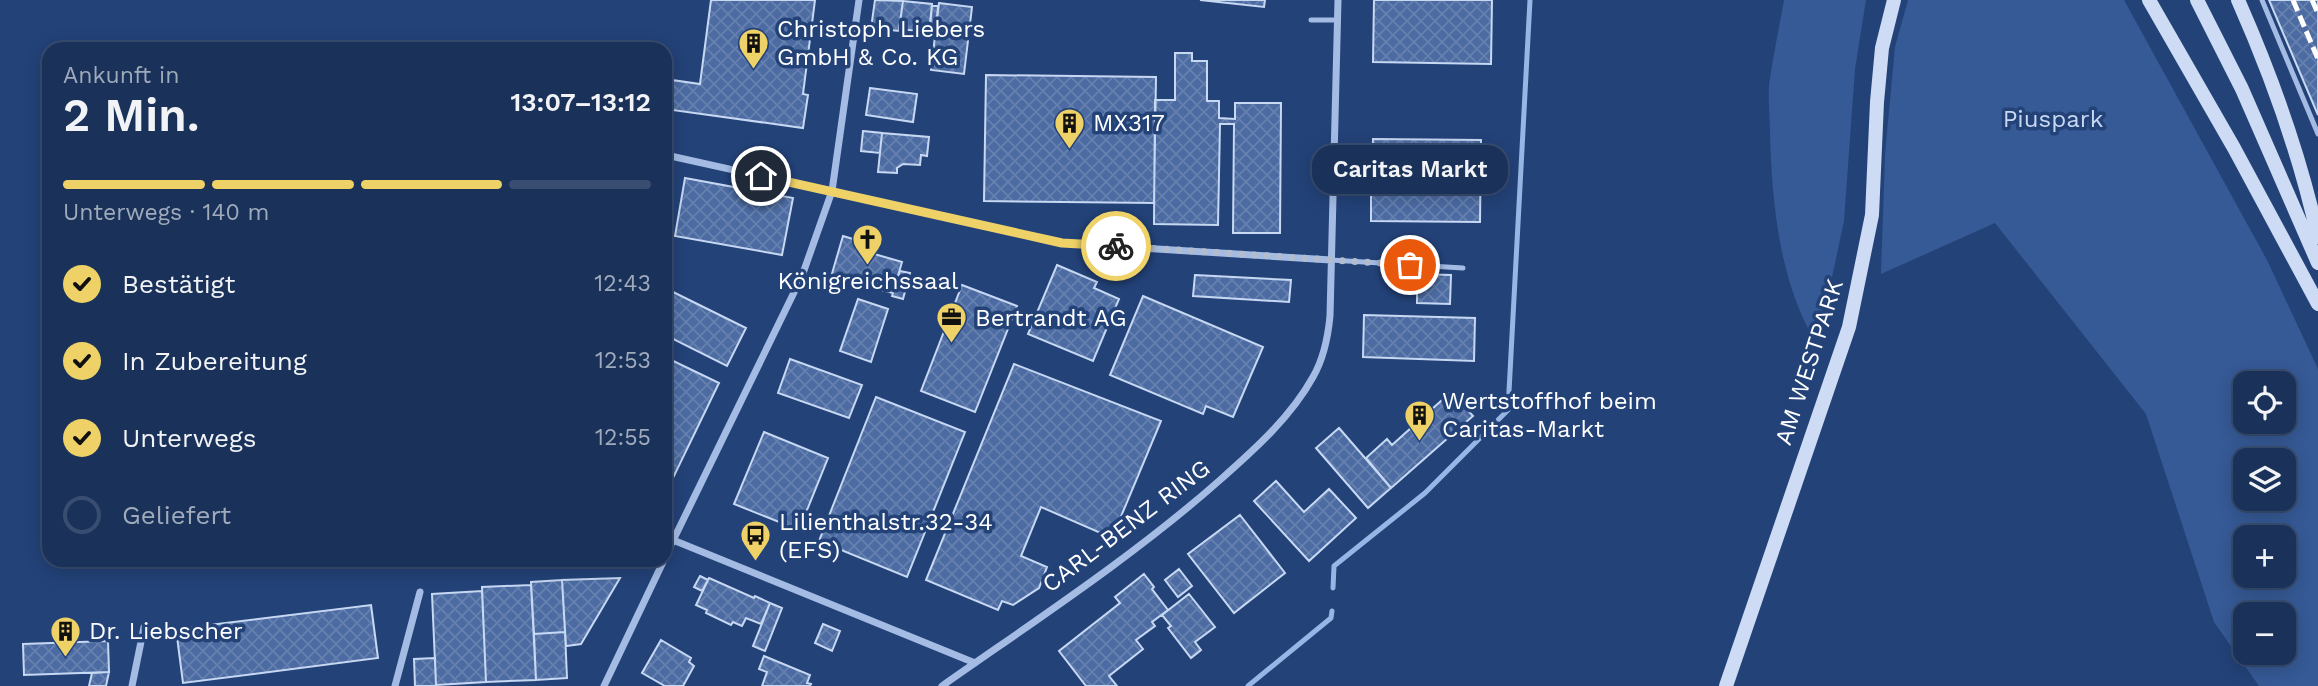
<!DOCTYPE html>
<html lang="de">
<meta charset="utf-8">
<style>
:root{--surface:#1a325a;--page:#233a60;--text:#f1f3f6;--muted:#9faabb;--line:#384d70;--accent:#efd267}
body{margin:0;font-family:"Work Sans",sans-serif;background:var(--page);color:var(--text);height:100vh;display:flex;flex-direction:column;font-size:26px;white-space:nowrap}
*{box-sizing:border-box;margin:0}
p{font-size:23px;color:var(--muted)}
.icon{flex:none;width:38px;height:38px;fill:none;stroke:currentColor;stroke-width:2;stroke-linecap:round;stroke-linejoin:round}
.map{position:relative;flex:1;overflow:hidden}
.details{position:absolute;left:42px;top:42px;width:630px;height:525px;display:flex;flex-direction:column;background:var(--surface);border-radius:21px;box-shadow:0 4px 18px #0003,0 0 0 2px var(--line)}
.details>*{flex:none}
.fabs{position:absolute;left:2233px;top:371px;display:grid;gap:14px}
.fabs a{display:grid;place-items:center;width:63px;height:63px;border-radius:14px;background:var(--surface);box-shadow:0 4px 18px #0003,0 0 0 2px var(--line);font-size:35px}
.pin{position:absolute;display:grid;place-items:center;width:60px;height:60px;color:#fff;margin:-30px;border:4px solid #fff;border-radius:50%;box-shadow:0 2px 7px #0007}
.courier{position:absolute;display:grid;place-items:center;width:70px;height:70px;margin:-35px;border:5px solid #efd267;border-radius:50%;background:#fff;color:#222;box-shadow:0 2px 9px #0007}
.bubble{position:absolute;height:49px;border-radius:21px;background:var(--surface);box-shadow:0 4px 18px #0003,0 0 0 2px var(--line);font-size:23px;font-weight:600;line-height:49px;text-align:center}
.head em{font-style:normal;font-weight:600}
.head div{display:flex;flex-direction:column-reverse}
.head{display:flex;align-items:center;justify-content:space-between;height:119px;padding:0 21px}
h1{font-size:46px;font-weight:600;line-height:52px}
.bar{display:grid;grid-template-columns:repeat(4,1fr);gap:10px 7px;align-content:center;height:84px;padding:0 21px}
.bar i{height:9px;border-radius:5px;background:var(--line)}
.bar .selected{background:var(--accent)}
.bar p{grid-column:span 4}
ol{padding:0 21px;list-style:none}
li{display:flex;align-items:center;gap:21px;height:77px}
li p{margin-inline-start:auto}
li .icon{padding:7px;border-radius:50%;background:var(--accent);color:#111;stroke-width:4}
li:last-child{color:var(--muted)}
li i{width:38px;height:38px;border:4px solid var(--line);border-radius:50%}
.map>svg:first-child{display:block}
.park{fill:#365a96;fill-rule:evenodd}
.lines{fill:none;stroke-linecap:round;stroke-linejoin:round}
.stream{stroke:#98b6e5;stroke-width:5}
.building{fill:url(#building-cross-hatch);stroke:#c7d8f3;stroke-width:2}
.service{stroke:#a4bce4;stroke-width:5}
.minor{stroke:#a4bce4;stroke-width:7}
.secondary{stroke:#cddbf4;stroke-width:14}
.rail{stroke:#fff;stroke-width:5;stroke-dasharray:12 5;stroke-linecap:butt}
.done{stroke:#b2bdd0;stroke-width:7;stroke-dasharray:0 12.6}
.route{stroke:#efd267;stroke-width:9}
.labels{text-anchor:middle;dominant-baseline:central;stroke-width:7;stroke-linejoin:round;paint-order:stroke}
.poi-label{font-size:24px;fill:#fff;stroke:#234278;text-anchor:start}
.park-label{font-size:24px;fill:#c7d8f3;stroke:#234278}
.street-label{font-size:24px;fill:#fff;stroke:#234278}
</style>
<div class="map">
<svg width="2318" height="686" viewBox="0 0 2318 686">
<defs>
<pattern id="building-cross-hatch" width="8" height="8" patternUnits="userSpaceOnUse" patternTransform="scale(1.75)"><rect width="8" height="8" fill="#4b6ba2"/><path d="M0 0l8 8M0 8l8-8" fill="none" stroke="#6681b0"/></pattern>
</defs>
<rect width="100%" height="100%" fill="#234278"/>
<path class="park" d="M1784 0H1866L1855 69 1844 221 1828 296 1813 338C1779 277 1772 203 1770 134 1770 118 1768 101 1769 85 1773 57 1779 28 1784 0Z
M1908 0H2124L2267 260 2318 369V686H2259L2214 622 2146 414 1995 223 1881 274 1885 154 1895 47ZM2245 383H2284V422H2245ZM2284 460V499H2245V460ZM2245 537H2284V576H2245ZM2245 614H2284V653H2245Z"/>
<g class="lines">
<path class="stream" d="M1333 588 1334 566 1425 493 1508 410 1530 0
M1248 686 1331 618 1332 611"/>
</g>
<path class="building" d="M711 0H815L803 94 808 95 803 128 665 109V79L700 84Z
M875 0 903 1 899 31 871 28Z
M1200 0H1265L1264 7Z
M1374 0H1492L1491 64 1373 62Z
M2269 0H2318V115Z
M903 1 932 4 929 32 899 29Z
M939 3 972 7 964 74 931 70Z
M932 6H938L936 29 930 28Z
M1175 53H1192V61H1207V101H1219V118L1235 119V103H1281L1280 233H1233L1234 124H1220L1218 225 1154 224 1155 100H1175Z
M986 75 1156 77 1154 203 984 201Z
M870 88 917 94 913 122 866 115Z
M863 131 882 133 880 153 861 151Z
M882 133 929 137 927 156 921 155 920 165 903 164 897 168V173L878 172Z
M1373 139 1481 140 1480 222 1371 221V190H1362L1357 187 1358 172 1362 169H1372Z
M685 178 793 198 782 255 675 236Z
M843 236 866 243 864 251 902 262 893 293 831 277Z
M1057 265 1097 282 1094 288 1119 299 1093 361 1028 334Z
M900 271 910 273 903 299 892 296Z
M1417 274 1451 275 1450 304 1417 303Z
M1195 275 1291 280 1289 302 1193 296Z
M962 285 1017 306 975 412 921 391Z
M665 288 746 328 727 366 665 335Z
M1143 296 1263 347 1233 417 1206 406 1203 414 1110 375Z
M858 299 888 309 871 362 840 351Z
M1364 315 1475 318 1474 361 1363 357Z
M665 357 719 383 673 478 665 474Z
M790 359 862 385 849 418 778 393Z
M1014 364 1161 421 1112 538 1041 507 1021 556 1047 567 1039 588 1013 605 1002 601 998 610 926 580Z
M1451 392 1473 416 1391 488 1366 458 1387 439 1392 445Z
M876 397 965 432 907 577 819 541Z
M1339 428 1391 488 1368 508 1316 448Z
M764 432 828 458 799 530 734 504Z
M1276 481 1304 512 1329 489 1356 518 1309 561 1254 501Z
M1240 515 1285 573 1234 613 1188 554Z
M1179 569 1192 586 1178 597 1165 580Z
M1144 574 1154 587 1152 589 1168 610 1152 622 1155 626 1136 640 1143 649 1109 676 1117 686H1086L1059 651 1120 603 1115 597Z
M700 576 708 580 702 591 694 587Z
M620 578 581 644 566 646 562 580Z
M709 578 754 598 755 596 770 603 761 624 746 618 742 626 733 622 731 625 706 613 707 610 696 605Z
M562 580 565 632 534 634 531 582Z
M531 585 536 680 486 682 482 587Z
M482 591 486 682 436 685 432 594Z
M1189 594 1215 627 1195 642 1201 650 1191 658 1168 628 1171 626 1162 615Z
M770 603 782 608 765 651 753 646Z
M371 605 378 658 183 683 176 629Z
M823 624 840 631 832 651 815 643Z
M565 632 567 678 536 680 534 634Z
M661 640 691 658 689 662 694 666 683 686H665L642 673Z
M108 641 109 672 24 675 23 644Z
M764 656 810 675 807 683 811 684 810 686H762L767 672 759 669Z
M435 658 436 686H415L414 659Z
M109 672 106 686H89L92 673Z"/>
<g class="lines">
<path class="service" d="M2262 0 2318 134
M1311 20H1337
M1331 260 1463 268"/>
<path class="minor" d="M666 155 1062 243 1331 260
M673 540 975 663
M665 557 802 276 832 191 859 0
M132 686 144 627
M395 686 420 592
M604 686 664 560
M942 686C1036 620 1134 556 1220 480 1254 450 1291 417 1313 377 1324 358 1328 337 1330 316L1338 0"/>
<path class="secondary" d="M2149 0 2234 148 2318 304
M2197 0 2242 89 2318 263
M2238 0C2272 77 2300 155 2318 237
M1726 686 1849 327 1872 215 1877 102 1882 48 1894 0"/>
<path class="rail" d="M2293 0 2318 59
M2312 0 2318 13"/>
</g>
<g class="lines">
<path class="done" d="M1116 246 1410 265"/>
<path class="route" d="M761 176 1062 243 1116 246"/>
</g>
<defs>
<symbol id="building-pin" viewBox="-11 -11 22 30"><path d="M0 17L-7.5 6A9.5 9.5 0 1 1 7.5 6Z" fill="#efd267" stroke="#234278"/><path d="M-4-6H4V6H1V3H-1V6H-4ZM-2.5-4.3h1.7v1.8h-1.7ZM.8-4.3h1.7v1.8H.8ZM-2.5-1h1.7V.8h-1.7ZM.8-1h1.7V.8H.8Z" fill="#111"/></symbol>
<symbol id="church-pin" viewBox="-11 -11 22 30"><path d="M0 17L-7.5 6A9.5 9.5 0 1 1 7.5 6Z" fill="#efd267" stroke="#234278"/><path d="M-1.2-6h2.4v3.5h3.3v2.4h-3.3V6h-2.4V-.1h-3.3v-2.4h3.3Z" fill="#111"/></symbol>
<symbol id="office-pin" viewBox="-11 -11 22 30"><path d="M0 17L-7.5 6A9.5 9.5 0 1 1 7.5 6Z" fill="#efd267" stroke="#234278"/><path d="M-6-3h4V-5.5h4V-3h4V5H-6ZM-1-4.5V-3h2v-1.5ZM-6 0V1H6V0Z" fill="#111"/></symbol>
<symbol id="bus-pin" viewBox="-11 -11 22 30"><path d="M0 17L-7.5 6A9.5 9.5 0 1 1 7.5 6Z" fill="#efd267" stroke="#234278"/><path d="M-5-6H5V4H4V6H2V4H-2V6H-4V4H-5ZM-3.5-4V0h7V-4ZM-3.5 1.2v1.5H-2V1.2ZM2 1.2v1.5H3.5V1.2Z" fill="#111"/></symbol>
</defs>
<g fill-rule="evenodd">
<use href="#building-pin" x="736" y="26" width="35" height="47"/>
<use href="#building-pin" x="1052" y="106" width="35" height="47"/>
<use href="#church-pin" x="850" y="222" width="35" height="47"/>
<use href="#office-pin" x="934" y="300" width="35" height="47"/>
<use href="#building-pin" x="1402" y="398" width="35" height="47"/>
<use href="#bus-pin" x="738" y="518" width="35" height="47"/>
<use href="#building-pin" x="48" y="614" width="35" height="47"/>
</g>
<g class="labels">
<g class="poi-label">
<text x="777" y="29">Christoph Liebers<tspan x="777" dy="28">GmbH &amp; Co. KG</tspan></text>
<text x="1093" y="123">MX317</text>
<text x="868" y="281" text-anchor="middle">Königreichssaal</text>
<text x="975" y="318">Bertrandt AG</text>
<text x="1442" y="401">Wertstoffhof beim<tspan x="1442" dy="28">Caritas-Markt</tspan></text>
<text x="779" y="522">Lilienthalstr.32-34<tspan x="779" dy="28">(EFS)</tspan></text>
<text x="89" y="631">Dr. Liebscher</text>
</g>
<g class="park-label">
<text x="2053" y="119">Piuspark</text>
</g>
<g class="street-label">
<text transform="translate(1809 362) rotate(-72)">AM WESTPARK</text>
<text transform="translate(1126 526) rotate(-37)">CARL-BENZ RING</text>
</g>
</g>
</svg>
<div class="fabs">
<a><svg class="icon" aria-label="locate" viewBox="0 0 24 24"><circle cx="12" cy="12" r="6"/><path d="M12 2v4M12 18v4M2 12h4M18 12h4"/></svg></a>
<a><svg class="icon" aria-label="layers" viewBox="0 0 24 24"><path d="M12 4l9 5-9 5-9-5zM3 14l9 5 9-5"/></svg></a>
<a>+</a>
<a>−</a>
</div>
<div class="pin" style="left:1410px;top:265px;background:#ea580c"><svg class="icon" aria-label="bag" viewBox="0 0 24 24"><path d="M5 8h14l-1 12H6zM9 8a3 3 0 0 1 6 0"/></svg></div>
<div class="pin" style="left:761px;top:176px;background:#1f2937"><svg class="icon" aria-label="home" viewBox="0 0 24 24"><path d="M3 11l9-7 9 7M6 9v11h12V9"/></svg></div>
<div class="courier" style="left:1116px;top:246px"><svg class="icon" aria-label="bike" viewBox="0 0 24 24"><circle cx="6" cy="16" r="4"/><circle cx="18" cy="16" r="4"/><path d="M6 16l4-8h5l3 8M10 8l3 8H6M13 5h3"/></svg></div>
<div class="bubble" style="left:1312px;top:145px;width:196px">Caritas Markt</div>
<section class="details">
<div class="head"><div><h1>2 Min.</h1><p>Ankunft in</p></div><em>13:07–13:12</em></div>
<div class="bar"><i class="selected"></i><i class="selected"></i><i class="selected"></i><i></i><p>Unterwegs · 140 m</p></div>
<ol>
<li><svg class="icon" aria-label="check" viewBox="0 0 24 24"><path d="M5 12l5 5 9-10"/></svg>Bestätigt<p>12:43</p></li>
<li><svg class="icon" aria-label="check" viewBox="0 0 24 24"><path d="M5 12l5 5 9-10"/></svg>In Zubereitung<p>12:53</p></li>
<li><svg class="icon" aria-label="check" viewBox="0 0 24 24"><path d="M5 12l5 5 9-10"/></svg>Unterwegs<p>12:55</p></li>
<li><i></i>Geliefert</li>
</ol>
</section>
</div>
